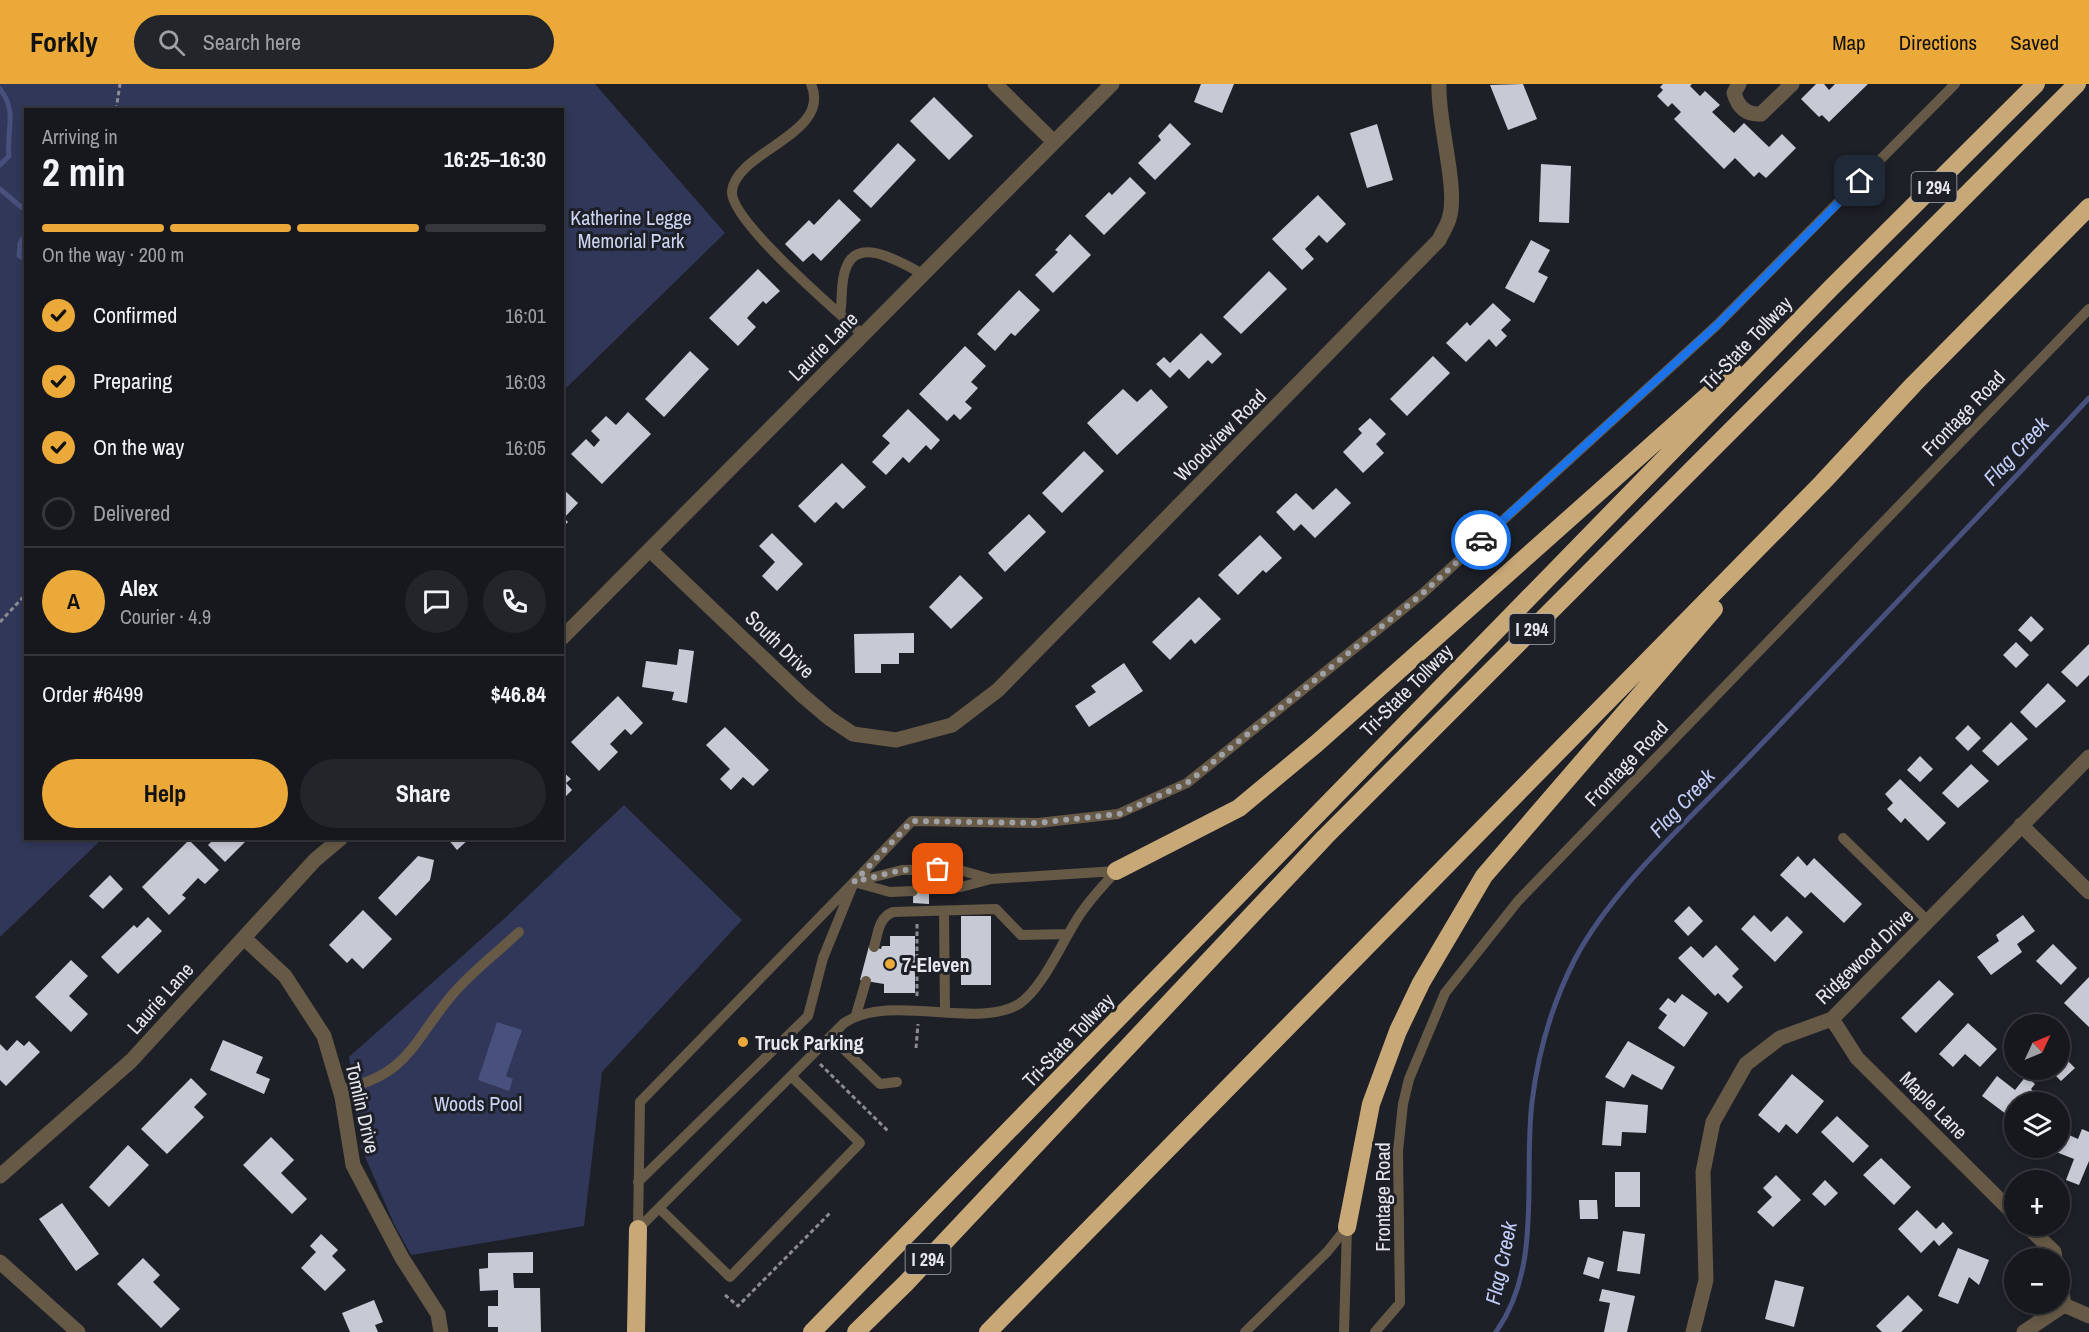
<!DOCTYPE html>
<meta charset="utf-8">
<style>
:root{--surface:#16181e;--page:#23252b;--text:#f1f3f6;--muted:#9ea0a4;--line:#35373c;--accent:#eba93a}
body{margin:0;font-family:"Archivo Narrow",sans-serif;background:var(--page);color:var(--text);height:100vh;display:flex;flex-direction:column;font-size:22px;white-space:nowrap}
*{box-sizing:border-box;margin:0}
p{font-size:20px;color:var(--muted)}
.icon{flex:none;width:33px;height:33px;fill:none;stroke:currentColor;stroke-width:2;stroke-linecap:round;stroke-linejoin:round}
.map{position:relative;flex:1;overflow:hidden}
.sheet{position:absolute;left:24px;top:24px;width:540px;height:732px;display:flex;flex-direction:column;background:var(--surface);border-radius:0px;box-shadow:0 3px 9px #0003,0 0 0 2px var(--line)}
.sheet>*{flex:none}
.needle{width:39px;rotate:46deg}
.fabs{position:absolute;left:2004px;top:930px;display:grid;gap:12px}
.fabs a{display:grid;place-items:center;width:66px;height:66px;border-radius:50%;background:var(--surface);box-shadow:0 3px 9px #0003,0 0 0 2px var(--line);font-size:30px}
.pin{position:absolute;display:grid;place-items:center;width:51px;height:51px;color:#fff;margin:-26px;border-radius:12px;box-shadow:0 3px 9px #0006}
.courier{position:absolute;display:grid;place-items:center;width:60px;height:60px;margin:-30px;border:4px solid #1a73e8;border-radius:50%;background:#fff;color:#222;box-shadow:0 2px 8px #0007}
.overview em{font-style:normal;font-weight:700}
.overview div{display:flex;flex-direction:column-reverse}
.overview{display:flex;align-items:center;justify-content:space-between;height:102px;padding:0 18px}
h1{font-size:39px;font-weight:700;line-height:45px}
.bar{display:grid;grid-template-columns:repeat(4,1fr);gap:9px 6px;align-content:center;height:72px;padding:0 18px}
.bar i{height:8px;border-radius:4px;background:var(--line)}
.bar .current{background:var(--accent)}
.bar p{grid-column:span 4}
.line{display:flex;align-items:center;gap:15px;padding:0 18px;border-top:2px solid var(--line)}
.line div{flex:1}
.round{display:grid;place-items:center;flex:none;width:63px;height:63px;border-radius:32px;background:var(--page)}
ol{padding:0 18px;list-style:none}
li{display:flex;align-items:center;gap:18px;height:66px}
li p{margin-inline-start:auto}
li .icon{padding:6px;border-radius:50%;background:var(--accent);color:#111;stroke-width:4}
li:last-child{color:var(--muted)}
li i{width:33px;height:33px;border:3px solid var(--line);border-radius:50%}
.primary-button{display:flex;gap:12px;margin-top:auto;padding:12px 18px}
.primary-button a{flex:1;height:69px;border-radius:36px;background:var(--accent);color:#111;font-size:24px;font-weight:700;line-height:69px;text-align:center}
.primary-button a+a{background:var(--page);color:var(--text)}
header{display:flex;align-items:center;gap:36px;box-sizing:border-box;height:84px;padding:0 30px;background:var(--accent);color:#111}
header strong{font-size:28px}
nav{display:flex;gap:33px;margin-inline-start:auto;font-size:21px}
.search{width:420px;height:54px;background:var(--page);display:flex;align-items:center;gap:15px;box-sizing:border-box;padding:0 21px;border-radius:33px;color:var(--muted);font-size:22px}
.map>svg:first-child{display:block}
.green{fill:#313758}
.water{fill:#48507d}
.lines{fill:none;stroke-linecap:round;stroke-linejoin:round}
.stream{stroke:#48507d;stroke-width:5}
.building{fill:#c7cad5}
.path{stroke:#8b8d93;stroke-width:3;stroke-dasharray:4.5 3;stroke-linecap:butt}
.lane{stroke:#665946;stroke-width:10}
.street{stroke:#665946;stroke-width:15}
.highway{stroke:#c9a878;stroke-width:18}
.done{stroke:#9fa1a7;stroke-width:6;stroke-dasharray:0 10.8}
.route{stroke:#1a73e8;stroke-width:8}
.poi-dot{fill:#eba93a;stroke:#1e2028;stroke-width:2}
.labels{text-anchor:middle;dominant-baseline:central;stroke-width:6;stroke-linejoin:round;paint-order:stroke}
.shield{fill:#1e2028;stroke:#a9abb1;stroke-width:1.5}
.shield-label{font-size:18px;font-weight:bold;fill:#e5e7ec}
.park-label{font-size:20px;fill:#ced5f3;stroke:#1e2028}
.street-label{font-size:20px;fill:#e5e7ec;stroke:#1e2028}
.poi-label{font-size:20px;font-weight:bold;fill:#e5e7ec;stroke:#1e2028;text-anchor:start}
.water-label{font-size:21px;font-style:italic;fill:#c3cdfa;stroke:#1e2028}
</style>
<header>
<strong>Forkly</strong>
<div class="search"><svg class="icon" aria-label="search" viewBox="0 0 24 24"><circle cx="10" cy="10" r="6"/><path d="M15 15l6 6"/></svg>Search here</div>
<nav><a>Map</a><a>Directions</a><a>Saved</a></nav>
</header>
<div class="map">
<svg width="2089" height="1248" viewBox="0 0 2089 1248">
<rect width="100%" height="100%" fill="#1e2028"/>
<path class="green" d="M0 0H595L725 149 563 307 562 26H26V754L102 755 0 853Z
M624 721 742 836 602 988 584 1142 411 1171 394 1140 361 1063 349 973 506 833Z"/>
<path class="water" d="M497 938 522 946 506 992 513 995 509 1007 478 996Z"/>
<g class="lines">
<path class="stream" d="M0 5C18 29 6 44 9 72L0 81
M0 105 26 127
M26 149 20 159 19 172 26 175
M1496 1248C1543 1182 1523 1094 1532 1018 1538 968 1552 920 1575 875 1612 804 1692 733 1748 674 1862 555 1977 435 2089 314"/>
</g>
<path class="building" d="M1201 0H1234L1222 29 1194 18Z
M1523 0 1537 35 1508 46 1490 1Z
M1663 0H1692L1690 2 1700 12 1705 7 1720 21 1712 28 1734 49 1744 39 1769 63 1782 50 1796 64 1766 94 1759 88 1754 93 1735 74 1724 85 1674 35 1681 28 1672 19 1668 23 1657 12 1663 6 1660 3Z
M1816 0H1824L1829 6 1835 0H1868L1829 38 1822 31 1819 33 1801 15Z
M934 13 973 52 949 76 910 37Z
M1170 39 1191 60 1155 96 1138 79 1161 56 1158 52Z
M1377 40 1393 96 1367 104 1350 49Z
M898 59 916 76 871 124 853 107Z
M1541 80 1571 82 1569 139 1539 138Z
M1130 93 1146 109 1104 151 1085 132 1109 108 1112 111Z
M1318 111 1346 140 1327 159 1319 151 1305 165 1314 175 1302 186 1272 155Z
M839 115 861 136 821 177 813 169 803 178 785 160 809 136 814 141Z
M1070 150 1091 171 1053 209 1035 191 1058 168 1055 166Z
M1531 156 1550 166 1538 188 1548 193 1534 219 1505 204Z
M758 185 780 207 766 220 763 217 747 234 756 243 738 262 709 234Z
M1269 187 1287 205 1241 250 1223 233Z
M1019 206 1040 226 1015 252 1011 249 995 267 977 250Z
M1493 219 1511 236 1501 246 1507 252 1496 263 1489 255 1466 278 1446 259 1467 238 1470 242Z
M1201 249 1222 270 1212 280 1208 276 1189 295 1179 285 1170 294 1156 280 1164 273 1170 279Z
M965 262 986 282 971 298 978 304 965 318 972 324 960 336 954 330 947 337 919 310Z
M690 267 709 285 664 333 645 315Z
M1433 272 1450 289 1407 332 1390 315Z
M1123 305 1137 318 1151 305 1168 323 1117 371 1087 339Z
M908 325 940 356 931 366 926 361 909 379 903 373 886 391 872 378 890 359 882 352Z
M628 328 651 350 602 400 571 370 586 355 594 363 600 356 591 347 606 332 616 341Z
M1370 334 1386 350 1376 360 1384 369 1363 389 1343 368 1362 349 1358 345Z
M1084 367 1104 387 1062 429 1042 409Z
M842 379 866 403 843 425 836 418 815 439 798 422Z
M562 404 578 419 564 434 568 438 562 444Z
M1336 404 1351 419 1315 454 1301 440 1294 447 1276 428 1296 409 1313 426Z
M1029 430 1046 448 1005 488 988 469Z
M772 449 803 480 777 507 762 492 775 478 759 462Z
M1260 451 1282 474 1266 489 1263 486 1238 511 1218 491Z
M960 491 983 514 951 545 929 523Z
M1199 513 1221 535 1195 560 1191 555 1170 576 1152 558Z
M2031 532 2044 545 2031 558 2018 546Z
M914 549V569H899V580H881V589H855L854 550Z
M2016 558 2029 571 2016 584 2003 571Z
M2089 560V591L2077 603 2061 588Z
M679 565 694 567 687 619 672 616 674 608 642 603 646 577 677 581Z
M1124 579 1143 607 1089 643 1075 622 1096 608 1091 602Z
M2048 599 2066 617 2036 644 2020 628Z
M618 612 643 639 631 651 625 645 610 660 618 668 599 687 571 658Z
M2011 638 2028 655 1998 682 1982 667Z
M1968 641 1981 654 1968 667 1955 654Z
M725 643 769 686 753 702 743 693 731 706 720 695 730 685 706 661Z
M1920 672 1933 685 1920 698 1907 686Z
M1971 680 1989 697 1958 724 1942 709Z
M562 687 571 695 566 699 572 706 562 716Z
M1900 695 1946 739 1928 757 1905 734 1901 739 1887 725 1893 719 1885 710Z
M215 754H249L225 778 208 761Z
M447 754H470L457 766Z
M189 756 219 786 205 800 198 794 182 811 186 814 169 831 142 803Z
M418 772 434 776 430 796 396 832 378 814Z
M1798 772 1807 782 1814 774 1862 820 1844 839 1811 808 1805 814 1780 791Z
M914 790H929V820L913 819Z
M110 791 123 805 103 825 89 812Z
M1689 822 1703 837 1688 852 1674 837Z
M363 826 392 855 363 885 352 874 347 879 329 861Z
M1754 831 1771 848 1787 832 1803 848 1775 878 1741 845Z
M2023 831 2035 847 2017 860 2022 868 1991 891 1977 873 1999 857 1996 851Z
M961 832H991V901H961Z
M148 833 162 847 118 890 101 873 134 841 137 844Z
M890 852H915V909H884V900L860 896 869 862 881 865 882 862H890Z
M2053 860 2077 884 2061 901 2036 877Z
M1716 861 1739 885 1732 892 1743 903 1728 919 1718 909 1715 912 1678 874 1691 862 1703 874Z
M71 876 88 892 69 912 88 930 71 948 35 913Z
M2089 893V943L2064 919Z
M1939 896 1954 910 1916 949 1901 934Z
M1682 910 1708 929 1684 963 1658 944 1667 931 1659 925 1668 914 1675 919Z
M1968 939 1997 965 1980 983 1965 970 1953 983 1939 970Z
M17 956 24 962 29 957 40 968 6 1002 0 996V960L7 967Z
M223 956 263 973 256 989 270 995 264 1010 210 986Z
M1628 957 1675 983 1662 1006 1632 990 1624 1004 1605 993Z
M2062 971 2075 984 2061 997 2050 986H2060Z
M1792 990 1824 1017 1797 1050 1786 1040 1779 1049 1758 1031Z
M1997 992 2015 1006 2026 992 2035 1000 2031 1005 2034 1008 2026 1018H2014L2006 1030 1982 1012Z
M191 994 207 1010 194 1023 204 1033 167 1070 141 1045Z
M1606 1017 1648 1021 1646 1049 1622 1048 1621 1062 1602 1061Z
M1837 1032 1869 1062 1853 1079 1821 1048Z
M2082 1045 2089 1048V1077L2079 1101 2066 1096 2074 1075 2046 1064H2060V1047L2078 1055Z
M271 1053 294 1076 281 1089 307 1115 292 1130 243 1081Z
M128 1061 149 1081 109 1123 89 1103Z
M1881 1074 1911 1103 1894 1121 1863 1091Z
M1615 1088H1640V1123H1615Z
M1776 1091 1801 1116 1773 1143 1757 1128 1772 1113 1763 1104Z
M1825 1096 1838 1109 1825 1122 1812 1110Z
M1579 1116H1597L1598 1135H1580Z
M62 1119 99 1170 76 1187 39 1135Z
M1917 1126 1936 1145 1943 1138 1953 1149 1939 1162 1934 1156 1921 1169 1898 1145Z
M1623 1147 1645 1150 1640 1190 1617 1187Z
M321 1150 338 1166 332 1172 346 1186 325 1207 301 1184 316 1168 310 1162Z
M1958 1164 1989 1176 1979 1201 1969 1193 1958 1220 1938 1212Z
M533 1168V1189H513L514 1204H540L541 1248H498V1243H488V1222H498V1206L480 1207 479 1185 488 1184V1169Z
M1588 1173 1604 1178 1599 1195 1583 1190Z
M143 1174 160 1191 153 1198 180 1225 161 1244 117 1200Z
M1775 1196 1804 1203 1794 1243 1765 1235Z
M1602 1205 1635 1212 1627 1248H1604L1610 1219 1599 1217Z
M1908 1211 1923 1226 1901 1248H1882L1876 1242Z
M374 1216 383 1238 375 1241 378 1248H350L342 1229Z"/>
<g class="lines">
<path class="path" d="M116 26 120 0
M0 538 26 510
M917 840V914
M916 964 918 940
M820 980 888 1047
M725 1211 738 1222 831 1128"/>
<path class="lane" d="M811 0C833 50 736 67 732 107 729 136 838 228 863 251
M840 230C843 215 840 198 846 184 858 150 903 180 923 190
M1843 754 1929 838
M854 798 890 808 913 807
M929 805 961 803 991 795
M944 827 945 928
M874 863C878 850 878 834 893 828L996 825 1021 851 1068 850
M856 931 866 897
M831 953 880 1000 897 998
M339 1006C409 991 411 960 452 911 471 888 497 869 519 848
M638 1098 808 932 823 874 854 798 912 737 1038 739 1118 730 1187 699 1422 510 1717 241 1955 0
M659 1124 730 1193 860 1059 791 992
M638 1145 640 1018 854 798 902 786 956 785 991 795 1116 787
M638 1145 844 939C890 908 977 946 1019 920 1044 903 1063 855 1081 829 1091 814 1104 801 1116 787
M1245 1248 1327 1168 1347 1143
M1344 1248 1347 1143
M1375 1248 1400 1219 1398 1067 1403 1020 1409 995 1445 909 1518 817 2089 225"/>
<path class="street" d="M995 0 1054 58
M1739 0 1734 9C1738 23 1746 31 1761 30L1792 0
M650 466 802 611 829 634 853 650 896 656 952 641 998 606 1439 156C1442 149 1447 142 1449 135 1459 105 1437 37 1439 0
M562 554 1112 0
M2021 741 2089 808
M244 854 285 892 324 952 342 1013 353 1081 402 1174 438 1230 441 1248
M1832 935 1857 974 2014 1130
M0 1092 131 977 315 776 341 754
M2027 1142 2054 1168 2055 1174
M0 1178 78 1248
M2060 1197 2064 1221
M2064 1221 2089 1232
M1693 1248 1706 1196 1703 1088 1713 1038 1746 980 1780 954 1832 935 2089 673
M2024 1248 2064 1221"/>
<path class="highway" d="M1116 787 1239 724 1316 660 1734 288
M1347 1143 1371 1020 1398 947 1421 899 1484 792 1714 525
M636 1248 638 1145
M812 1248 1831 204 2036 0
M856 1248 906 1199 1325 753 2077 0
M988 1248 1822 399 1914 300 2089 123"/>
</g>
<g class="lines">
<path class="done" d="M938 785 902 786 854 798 912 737 1038 739 1119 730 1187 699 1422 510 1481 456"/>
<path class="route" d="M1481 456 1717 241 1860 97"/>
</g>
<g class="poi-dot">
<circle cx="890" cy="880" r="6"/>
<circle cx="743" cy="958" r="6"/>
</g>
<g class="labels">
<g class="shield">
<rect x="1911.5" y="88" width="45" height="30" rx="4.5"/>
<rect x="1509.5" y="530" width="45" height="30" rx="4.5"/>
<rect x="905.5" y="1160" width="45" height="30" rx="4.5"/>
</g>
<g class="shield-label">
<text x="1934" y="103">I 294</text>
<text x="1532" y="545">I 294</text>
<text x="928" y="1175">I 294</text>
</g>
<g class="park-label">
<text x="631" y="133">Katherine Legge<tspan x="631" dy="23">Memorial Park</tspan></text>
<text x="478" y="1019">Woods Pool</text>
</g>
<g class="street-label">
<text transform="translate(1746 259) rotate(-46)">Tri-State Tollway</text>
<text transform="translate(823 262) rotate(-45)">Laurie Lane</text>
<text transform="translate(1963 329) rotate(-46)">Frontage Road</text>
<text transform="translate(1220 351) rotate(-45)">Woodview Road</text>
<text transform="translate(780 560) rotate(44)">South Drive</text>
<text transform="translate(1406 606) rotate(-45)">Tri-State Tollway</text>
<text transform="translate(1626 679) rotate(-46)">Frontage Road</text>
<text transform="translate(1864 872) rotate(-44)">Ridgewood Drive</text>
<text transform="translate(160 914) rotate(-48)">Laurie Lane</text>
<text transform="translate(1068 956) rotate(-46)">Tri-State Tollway</text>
<text transform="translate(1934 1021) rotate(45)">Maple Lane</text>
<text transform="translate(363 1024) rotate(77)">Tomlin Drive</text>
<text transform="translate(1382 1113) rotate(-90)">Frontage Road</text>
</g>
<g class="poi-label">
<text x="902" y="880">7-Eleven</text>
<text x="755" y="958">Truck Parking</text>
</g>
<g class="water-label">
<text transform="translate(2016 367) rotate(-47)">Flag Creek</text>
<text transform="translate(1682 719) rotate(-47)">Flag Creek</text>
<text transform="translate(1501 1179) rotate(-78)">Flag Creek</text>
</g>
</g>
</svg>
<div class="fabs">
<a><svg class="needle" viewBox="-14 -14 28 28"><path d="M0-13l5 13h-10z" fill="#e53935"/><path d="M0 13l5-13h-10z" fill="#9ea0a4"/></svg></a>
<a><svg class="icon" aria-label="layers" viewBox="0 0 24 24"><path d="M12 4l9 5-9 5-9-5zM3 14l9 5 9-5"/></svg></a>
<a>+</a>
<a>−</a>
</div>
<div class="pin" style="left:938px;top:785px;background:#ea580c"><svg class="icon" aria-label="bag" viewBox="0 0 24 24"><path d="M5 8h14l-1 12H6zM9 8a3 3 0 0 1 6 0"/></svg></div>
<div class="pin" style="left:1860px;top:97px;background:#1f2937"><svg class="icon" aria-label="home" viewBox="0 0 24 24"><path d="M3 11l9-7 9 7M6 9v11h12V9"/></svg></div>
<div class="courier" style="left:1481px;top:456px"><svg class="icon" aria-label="car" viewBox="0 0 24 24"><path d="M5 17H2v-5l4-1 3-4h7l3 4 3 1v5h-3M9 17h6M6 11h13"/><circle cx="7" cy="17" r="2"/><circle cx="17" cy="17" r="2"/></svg></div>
<section class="sheet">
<div class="overview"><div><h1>2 min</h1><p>Arriving in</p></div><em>16:25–16:30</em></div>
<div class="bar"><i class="current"></i><i class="current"></i><i class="current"></i><i></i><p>On the way · 200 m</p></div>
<ol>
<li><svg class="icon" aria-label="check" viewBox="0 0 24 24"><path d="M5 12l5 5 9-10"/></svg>Confirmed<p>16:01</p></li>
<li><svg class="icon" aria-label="check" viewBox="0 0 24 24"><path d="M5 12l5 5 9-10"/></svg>Preparing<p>16:03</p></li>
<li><svg class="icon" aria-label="check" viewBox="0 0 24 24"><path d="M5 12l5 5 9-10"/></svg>On the way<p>16:05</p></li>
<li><i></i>Delivered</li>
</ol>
<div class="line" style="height:108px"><b class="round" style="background:var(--accent);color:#111">A</b><div><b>Alex</b><p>Courier · 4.9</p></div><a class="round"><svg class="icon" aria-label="chat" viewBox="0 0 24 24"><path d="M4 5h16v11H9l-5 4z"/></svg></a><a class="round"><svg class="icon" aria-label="phone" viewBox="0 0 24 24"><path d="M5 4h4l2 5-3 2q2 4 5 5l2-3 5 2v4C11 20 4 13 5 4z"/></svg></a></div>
<div class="line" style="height:78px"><div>Order #6499</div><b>$46.84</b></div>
<div class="primary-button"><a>Help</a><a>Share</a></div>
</section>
</div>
